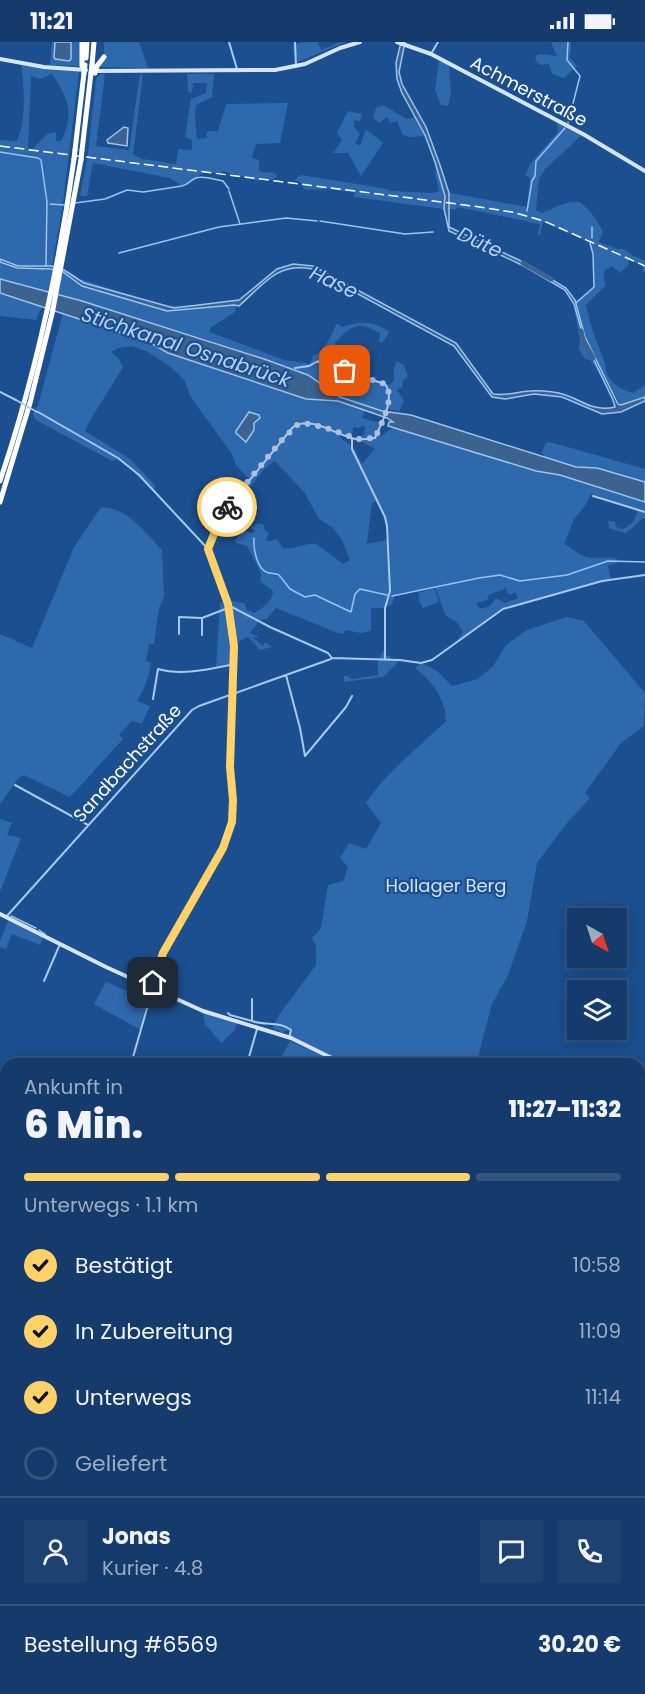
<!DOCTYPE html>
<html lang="de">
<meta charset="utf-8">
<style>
:root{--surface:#143b6b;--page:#1d4271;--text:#f1f3f6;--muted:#9dadc1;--line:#33557e;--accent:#ffd166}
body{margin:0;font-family:Poppins,sans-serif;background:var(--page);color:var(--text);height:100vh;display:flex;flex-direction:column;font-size:22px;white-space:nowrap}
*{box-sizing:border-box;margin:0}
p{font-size:20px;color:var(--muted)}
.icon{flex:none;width:33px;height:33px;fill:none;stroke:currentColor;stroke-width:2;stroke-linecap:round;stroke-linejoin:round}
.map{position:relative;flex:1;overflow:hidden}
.side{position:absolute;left:0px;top:1016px;width:645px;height:638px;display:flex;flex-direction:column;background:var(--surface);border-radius:18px 18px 0 0;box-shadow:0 3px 15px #0003,0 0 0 2px var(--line)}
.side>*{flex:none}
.needle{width:39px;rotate:141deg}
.fabs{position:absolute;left:567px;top:866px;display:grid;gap:12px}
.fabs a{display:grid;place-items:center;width:60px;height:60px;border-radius:0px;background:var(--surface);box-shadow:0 3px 15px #0003,0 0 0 2px var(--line);font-size:30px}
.pin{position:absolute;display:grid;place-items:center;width:51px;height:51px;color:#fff;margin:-26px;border-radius:12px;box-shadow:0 3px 9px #0006}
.courier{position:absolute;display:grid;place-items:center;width:60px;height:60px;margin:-30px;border:4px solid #ffd166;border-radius:50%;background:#fff;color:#222;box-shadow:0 2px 8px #0007}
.headline em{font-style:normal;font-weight:800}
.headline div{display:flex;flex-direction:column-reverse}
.headline{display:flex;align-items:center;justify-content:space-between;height:102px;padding:0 24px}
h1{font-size:39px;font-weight:800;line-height:45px}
.bar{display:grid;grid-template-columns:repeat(4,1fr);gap:9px 6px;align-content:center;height:72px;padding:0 24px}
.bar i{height:8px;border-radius:4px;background:var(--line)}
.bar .current{background:var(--accent)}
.bar p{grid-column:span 4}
.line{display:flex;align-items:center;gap:15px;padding:0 24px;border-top:2px solid var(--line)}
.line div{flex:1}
.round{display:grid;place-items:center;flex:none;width:63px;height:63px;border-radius:0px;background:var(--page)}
ol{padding:0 24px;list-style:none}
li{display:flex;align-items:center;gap:18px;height:66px}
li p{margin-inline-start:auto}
li .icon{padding:6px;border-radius:50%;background:var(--accent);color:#111;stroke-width:4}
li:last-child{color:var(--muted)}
li i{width:33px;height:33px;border:3px solid var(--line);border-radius:50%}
.status{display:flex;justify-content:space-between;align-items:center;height:42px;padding:0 30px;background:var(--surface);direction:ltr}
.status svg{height:16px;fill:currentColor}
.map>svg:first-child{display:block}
.green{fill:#2e69ad;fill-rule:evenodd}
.water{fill:#3c6290;stroke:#9cc4f0;stroke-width:1.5}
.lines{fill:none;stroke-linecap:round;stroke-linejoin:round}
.stream{stroke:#9cc4f0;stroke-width:1.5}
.river{stroke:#3c6290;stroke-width:5}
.street{stroke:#a9c9ee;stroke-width:2}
.secondary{stroke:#d6e6fa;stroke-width:4}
.highway{stroke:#fff;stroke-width:5}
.rail{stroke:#fff;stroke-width:1.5;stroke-dasharray:10 4.5;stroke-linecap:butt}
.street-bridge{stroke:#a9c9ee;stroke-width:2}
.highway-bridge{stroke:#fff;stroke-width:5}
.done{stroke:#afc1d8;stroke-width:6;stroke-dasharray:0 10.8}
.route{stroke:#ffd166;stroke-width:8}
.labels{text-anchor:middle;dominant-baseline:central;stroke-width:4.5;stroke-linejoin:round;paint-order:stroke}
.street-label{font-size:18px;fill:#fff;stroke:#1b4f8f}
.park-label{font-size:18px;fill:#cfe3fa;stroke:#1b4f8f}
.water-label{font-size:20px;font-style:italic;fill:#b5d3f5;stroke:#1b4f8f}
</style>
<div class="status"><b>11:21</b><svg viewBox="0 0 49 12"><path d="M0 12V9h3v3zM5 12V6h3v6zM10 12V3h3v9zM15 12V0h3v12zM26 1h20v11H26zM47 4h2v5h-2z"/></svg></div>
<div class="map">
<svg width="645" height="1652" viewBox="0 0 645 1652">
<rect width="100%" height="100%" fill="#1b4f8f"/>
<path class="green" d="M52 0H55L54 15 71 17V0H80V24L50 23Z
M104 0H139L148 26 100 25 104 15Z
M302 0H318L321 8 340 0H346L295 21 293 3Z
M551 0H571L570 16 577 24 564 36 552 32 549 22 540 23 535 18 536 14 539 12 557 14Z
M439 18 449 23 451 52 448 64 441 63 435 48Z
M21 22 79 29 63 161 52 224H17L0 217V98L16 99C27 85 24 41 21 22ZM52 32C68 56 75 72 61 99H56V90L47 92 33 107 28 106 31 34 41 37Z
M100 32H105L96 104 129 108 140 32 143 33 133 112 142 117 176 122 178 107 192 108V98L185 95 191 57 206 51 207 41H193L192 51 188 50 187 32H214L212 55 196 63C194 75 196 85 197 97L207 96 206 91 209 89H218L226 62 288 61 280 101 256 102 252 116 259 118V128L261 130 275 131 278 134 272 138 266 137 258 139 223 129 220 131 203 130 188 143 182 144 170 136 93 121 87 154H80L88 112 96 37Z
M383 63 407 77 415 75 425 94 412 95 403 93 397 79 391 81 387 75 379 81 373 76 376 66Z
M348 69 362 72 360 79 354 78V85L360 92 355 101 360 104 366 87 383 101 361 134 348 111H333L342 98 337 91Z
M557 81 583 92 545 127 539 137 536 168 542 171C555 166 564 159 579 160 590 167 597 178 603 190L599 200 617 207H624L632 213 645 219V230L642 229 643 224 629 218 628 224 617 233 619 230 612 224 604 229V239L606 243 586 263C590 283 596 299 604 318 606 323 605 328 607 332 612 342 623 349 633 351L645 343V355L621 364 585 295 575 259 594 246 593 208 590 207V201L543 180 540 193 538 192 540 182 457 165V167H448L449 151 440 126 450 151 527 165 530 136 525 133 530 122 558 90Z
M437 128 445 153 444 167 354 155 355 146 352 150 326 147 306 148 303 146 302 141 295 138 300 133 388 147 389 149 433 151 439 149 435 130Z
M0 220C22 230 45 223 66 232L67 228 80 237 165 264 200 263 237 258 235 270 210 286V290L284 318 310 322 313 314C326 308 331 293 337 281L342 285C359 279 375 278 389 290L383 300H379L380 291C373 288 365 282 357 284 343 288 328 308 326 321L389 343 394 339V326L397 319 404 323 408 335 403 338 402 345 397 348 404 359 399 369 386 367 385 370 340 355 308 333 208 298 82 259 0 237Z
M0 251 42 265 36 278 0 274Z
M573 261 584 297 605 341 590 318 585 317 579 307 580 297Z
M63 271 149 300 168 311 306 357 338 359 365 368 362 376 381 381 377 392 381 394 394 385 526 426 560 433 641 458 645 460V476C637 479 633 487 625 491L609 486 608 479 615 480 616 485 623 487C632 482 635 479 637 469L591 452 585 464 574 477 564 502C570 504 575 510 581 513 593 519 606 513 617 517V521L608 524 611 538 558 550 503 567 454 603 463 590 457 580 446 574 435 545 396 552 392 562 385 566H371V589L361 591 345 588 344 592 338 591 276 566 267 577 260 578 250 591 258 594 257 596 252 595 263 604 265 600 272 605 260 608 248 595C233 600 234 608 235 622L216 626 220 562 225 558 244 561 247 568 254 571C263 566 272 560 273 549L260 539 261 531 247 504 236 501 235 498 244 489 252 491 255 489 251 486 258 481 264 483V487L269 491 266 498 271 499 276 497 283 506C294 508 310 499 316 502 319 503 339 519 343 522L350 518 342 498 333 486 319 477 304 450 275 419 265 426 229 472 225 470 250 438 236 423 232 412 190 354 185 339 172 326 148 310 132 304 118 306 111 310 119 317 123 325 88 382 85 389 130 417 155 443 154 448 119 417 112 419 36 378 33 372 38 363ZM361 384 365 385 364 392 357 397 375 407 362 422 353 405 342 397 339 392 352 396 353 385 360 386ZM376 459 385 478 388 498 367 502 372 461ZM506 546 507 550 510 553 515 550 518 556 505 561 496 556C492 562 487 568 479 566L476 561 487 558 489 553Z
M550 400 645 427V440L597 426 576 425 545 416 542 410 546 401Z
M101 465C128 466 145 490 162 508L164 555 159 566 154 602H149L146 619 151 621C149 636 145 646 137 659L150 664 142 682 132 679 119 693 123 697 70 755 24 733 18 737 0 762V592L32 606 74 505Z
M432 547 435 548 439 560 423 566 420 561 418 551Z
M567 575 584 579 645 651 644 684 621 701 585 751 590 756 567 781 537 821 527 879 508 933 492 962 478 1015 485 1021H344L289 996 291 988 290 987 281 991 278 988H274L273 985 279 973 316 923V904L312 896 321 886 328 843 343 839 348 825 340 816 349 801 366 807 381 781 366 761C388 728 418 706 446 679 446 657 432 639 415 626L421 621 436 628 452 644 478 637 493 624 506 603 527 588Z
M385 605V613L390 614 391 618H400L383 635 344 640V634H349V636L353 637 378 633V619Z
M0 777 12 781 7 793 21 796 0 850Z
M9 876 44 894 40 903 12 892 6 907 0 905V899Z
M106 940 149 959 141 988 94 962Z
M203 969 237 981 235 988 221 1001 205 982Z
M290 999 338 1021 278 1022Z
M6 1222V1372L0 1384V1228Z
M6 1445V1513L0 1515V1453Z"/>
<path class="water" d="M55 0H71V17L69 19 55 17 54 15Z
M401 0H405L399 30 402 42 426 85 440 123 449 151V185L519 218 566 246 575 258 585 295 618 362 621 363 645 355V359L621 370 602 372 562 355 534 352 505 357 492 355 454 304 312 227C277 220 263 243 239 264L234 263 167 269 82 244 63 230 51 227 17 226 0 220V217L18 224H52L64 228 84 241 174 266 239 258 277 227 293 222 313 224 456 301 493 352C506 354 517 350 530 349 538 348 546 349 553 350 579 353 588 371 615 365L613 358 584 297 574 262 565 248 524 224 449 189 444 167 445 154 435 120 425 93 402 51 397 37 396 21Z
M124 85 128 86 127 104 108 101 107 98Z
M0 237 82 259 264 317 308 333 340 355 382 369 411 373 576 425 597 426 645 440V460L560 433 536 429 388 384 389 380H393L387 376 338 359 306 357 168 311 149 300 0 251Z
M249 370 259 373 260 376 254 381V388L246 400 236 391V389Z"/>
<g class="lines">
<path class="stream" d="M568 81 580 34 567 18 568 0
M0 110 38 116 41 118 47 160 46 224
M229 149 240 182
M75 161 105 157 127 148 143 150 182 144C188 143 190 138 196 136 203 133 216 138 223 139L229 147
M50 162 65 163
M527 169 532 139 535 134 536 119 565 86
M320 179 405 192 433 190
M592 196V185
M119 211 219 185 286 176 317 179
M576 261 594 245 593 212 590 201
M254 496C253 506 257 529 269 531 273 532 276 531 279 533L290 547 305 555 315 553 351 570 355 552 360 547 387 553
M392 554 479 536 500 533 520 539 567 533 608 519 645 520
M11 874 36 886
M39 888 45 892"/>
<path class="river" d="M523 221 551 237
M581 289 583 298 593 316"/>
<path class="street" d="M229 0 237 27
M295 0 296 25
M431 12 438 0
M0 350 16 358
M38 370 118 416 139 433 208 507 228 563 234 604 230 725 233 769 231 786 223 805 163 911 131 1022
M352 396V407L385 475 387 484 390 549 385 566V618
M593 454 645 470
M208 507 226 467 293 385C312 373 337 394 356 397 362 398 369 397 375 396 381 382 396 356 385 342L325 323 318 319 309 324 295 326
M228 563 270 585 328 611 332 616 400 618 421 621 432 618 503 567 602 539 645 533
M202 576V593
M179 592V575L202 576 228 566
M286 633 300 686 305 714
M153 657 158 627C183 634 209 627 235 622
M305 714 346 665 352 654
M15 743 88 783
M6 875 192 668 199 664 331 617
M44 939 60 902
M252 957V979C266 984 279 979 291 988L289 996
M228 971 230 973 252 979
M247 1022 257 987
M0 1148 6 1151
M639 1214 645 1207
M639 1234 645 1237
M639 1341 645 1311
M0 1351 6 1336
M639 1379 645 1381
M639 1428 645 1416
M639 1470 645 1473
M639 1509 645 1503
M639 1521 645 1525
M0 1616 6 1620
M0 1646 6 1641
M31 1647 35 1652
M199 1647 204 1652
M465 1647 472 1652
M519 1652 524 1647
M571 1652 576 1647"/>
<path class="secondary" d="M397 0 431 12 583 92 645 129
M0 17 44 25 86 28
M93 29 275 28 305 22 340 6 360 0
M0 872 106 925 203 969 291 996 344 1022
M639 1127 645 1129
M639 1201 645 1194
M280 1652 286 1647"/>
<path class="highway" d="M82 0V24
M86 16 87 0
M92 23 94 0
M97 24 104 15
M75 108 84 31
M82 108 91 31
M0 439C35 335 59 225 74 117
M0 460 30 361 52 272 81 118"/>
<path class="rail" d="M0 104 473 164 512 170 544 179 645 224"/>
<path class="street-bridge" d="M16 358 37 370"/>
<path class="highway-bridge" d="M84 31 85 23
M91 31 92 23
M95 31 97 24
M74 117 75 108
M81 118 82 108"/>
</g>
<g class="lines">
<path class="done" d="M227 465 281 399 297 383 303 381 324 385 357 397 375 396C381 382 396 355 385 342L345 329"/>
<path class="route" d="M153 941 163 911 223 806 232 780 233 758 230 725 234 604 228 562 208 507 222 472 227 465"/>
</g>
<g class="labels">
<g class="street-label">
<text transform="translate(529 49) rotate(28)">Achmerstraße</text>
<text transform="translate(127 721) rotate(-48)">Sandbachstraße</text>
</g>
<g class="park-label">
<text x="446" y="843">Hollager Berg</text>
</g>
<g class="water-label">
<text transform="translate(480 200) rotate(25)">Düte</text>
<text transform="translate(334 240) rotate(25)">Hase</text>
<text transform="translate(186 305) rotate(18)">Stichkanal Osnabrück</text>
</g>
</g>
</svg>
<div class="fabs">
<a><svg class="needle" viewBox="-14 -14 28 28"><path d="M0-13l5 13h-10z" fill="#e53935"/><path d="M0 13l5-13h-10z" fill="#9dadc1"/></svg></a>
<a><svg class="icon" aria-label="layers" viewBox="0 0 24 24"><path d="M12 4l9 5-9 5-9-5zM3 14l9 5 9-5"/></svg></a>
</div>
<div class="pin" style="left:345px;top:329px;background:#ea580c"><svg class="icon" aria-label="bag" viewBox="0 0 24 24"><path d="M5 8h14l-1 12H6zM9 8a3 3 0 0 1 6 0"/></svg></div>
<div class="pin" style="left:153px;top:941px;background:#1f2937"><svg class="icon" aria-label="home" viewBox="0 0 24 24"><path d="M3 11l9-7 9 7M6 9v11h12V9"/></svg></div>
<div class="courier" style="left:227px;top:465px"><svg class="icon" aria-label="bike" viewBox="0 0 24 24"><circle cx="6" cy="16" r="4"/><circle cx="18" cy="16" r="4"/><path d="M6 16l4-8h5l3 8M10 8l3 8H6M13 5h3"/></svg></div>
<section class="side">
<div class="headline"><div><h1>6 Min.</h1><p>Ankunft in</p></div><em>11:27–11:32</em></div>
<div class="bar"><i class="current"></i><i class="current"></i><i class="current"></i><i></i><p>Unterwegs · 1.1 km</p></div>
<ol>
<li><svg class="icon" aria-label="check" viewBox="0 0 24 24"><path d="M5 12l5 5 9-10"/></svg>Bestätigt<p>10:58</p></li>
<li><svg class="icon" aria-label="check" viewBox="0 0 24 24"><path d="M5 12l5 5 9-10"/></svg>In Zubereitung<p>11:09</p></li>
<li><svg class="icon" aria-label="check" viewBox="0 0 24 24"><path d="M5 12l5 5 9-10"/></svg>Unterwegs<p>11:14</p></li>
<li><i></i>Geliefert</li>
</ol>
<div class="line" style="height:108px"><a class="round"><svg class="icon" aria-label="person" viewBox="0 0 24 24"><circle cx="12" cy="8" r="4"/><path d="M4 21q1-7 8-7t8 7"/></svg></a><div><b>Jonas</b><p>Kurier · 4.8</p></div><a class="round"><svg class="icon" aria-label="chat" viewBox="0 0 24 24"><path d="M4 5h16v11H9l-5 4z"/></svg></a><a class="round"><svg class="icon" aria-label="phone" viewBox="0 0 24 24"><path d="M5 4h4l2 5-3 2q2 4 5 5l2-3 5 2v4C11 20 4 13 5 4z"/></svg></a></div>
<div class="line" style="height:78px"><div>Bestellung #6569</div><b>30.20 €</b></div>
</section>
</div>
